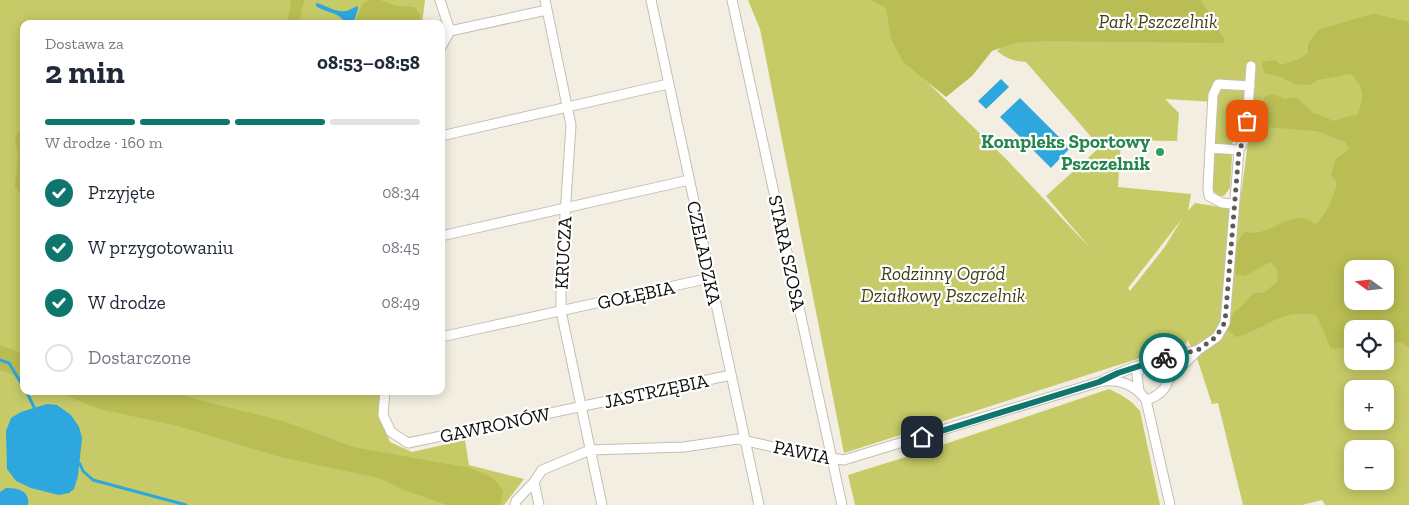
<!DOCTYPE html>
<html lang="pl">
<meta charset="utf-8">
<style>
:root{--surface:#fff;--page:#f6f6f7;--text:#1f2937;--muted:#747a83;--line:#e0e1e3;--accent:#0f766e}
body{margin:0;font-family:"Zilla Slab",serif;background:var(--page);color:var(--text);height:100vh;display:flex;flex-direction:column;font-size:19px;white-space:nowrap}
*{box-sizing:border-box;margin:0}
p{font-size:16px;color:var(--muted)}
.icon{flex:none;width:28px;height:28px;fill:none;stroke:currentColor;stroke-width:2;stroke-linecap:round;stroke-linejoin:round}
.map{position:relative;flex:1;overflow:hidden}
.side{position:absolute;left:20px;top:20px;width:425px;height:375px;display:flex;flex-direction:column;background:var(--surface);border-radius:10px;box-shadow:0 2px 12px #0003}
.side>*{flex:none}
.needle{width:32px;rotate:285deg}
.fabs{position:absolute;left:1344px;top:260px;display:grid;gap:10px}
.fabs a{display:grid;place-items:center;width:50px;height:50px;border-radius:10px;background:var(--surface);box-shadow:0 2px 12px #0003;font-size:25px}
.pin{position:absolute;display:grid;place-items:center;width:42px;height:42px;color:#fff;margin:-21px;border-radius:10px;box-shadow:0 2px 8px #0006}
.courier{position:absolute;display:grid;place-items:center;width:50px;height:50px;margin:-25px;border:4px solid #0f766e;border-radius:50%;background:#fff;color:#222;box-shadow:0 1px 6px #0007}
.headline em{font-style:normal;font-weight:700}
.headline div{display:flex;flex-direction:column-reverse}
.headline{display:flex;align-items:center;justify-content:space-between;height:85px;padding:0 25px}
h1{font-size:32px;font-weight:700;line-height:38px}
.bar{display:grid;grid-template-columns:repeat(4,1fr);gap:8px 5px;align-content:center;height:60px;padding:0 25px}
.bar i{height:6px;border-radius:4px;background:var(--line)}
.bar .active{background:var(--accent)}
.bar p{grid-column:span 4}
ol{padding:0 25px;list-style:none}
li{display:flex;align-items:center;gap:15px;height:55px}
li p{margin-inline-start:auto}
li .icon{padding:5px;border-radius:50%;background:var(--accent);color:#fff;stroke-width:4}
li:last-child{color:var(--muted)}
li i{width:28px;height:28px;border:2px solid var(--line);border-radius:50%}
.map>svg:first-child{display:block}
.green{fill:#c6ca67;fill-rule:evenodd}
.forest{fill:#babd53;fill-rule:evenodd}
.water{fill:#2da7dd}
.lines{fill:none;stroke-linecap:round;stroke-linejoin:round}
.stream{stroke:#2da7dd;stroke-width:3}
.minor-casing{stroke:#c3bfb3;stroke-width:11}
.minor{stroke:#fff;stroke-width:9}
.done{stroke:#5e5c55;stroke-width:5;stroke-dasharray:0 9}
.route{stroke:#0f766e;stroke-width:6}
.leisure-dot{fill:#2e9e5b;stroke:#fff;stroke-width:2}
.labels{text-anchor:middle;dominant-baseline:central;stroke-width:4.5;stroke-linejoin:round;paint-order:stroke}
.park-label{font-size:19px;font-style:italic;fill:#3f4014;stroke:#fff}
.leisure-label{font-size:19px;font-weight:bold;fill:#27864d;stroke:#fff;text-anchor:end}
.street-label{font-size:19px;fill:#0e0d09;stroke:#fff}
</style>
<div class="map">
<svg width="1409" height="505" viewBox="0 0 1409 505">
<rect width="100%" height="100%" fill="#f2eee1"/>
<path class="green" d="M0 0H425L422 24H24V391H380L379 416 390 442 412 452 465 440 469 465 524 479 504 505H0Z
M748 0H1409V505H1325L1322 500 1302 505H1243L1218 403 1212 404 1196 355 1187 339V343L844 453 760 29ZM1011 38 997 51C1005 58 1015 62 1026 62L1100 147 1046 196 1091 249 1007 160 920 75ZM1165 99 1215 102 1213 141 1215 144 1231 145 1233 142 1236 103 1253 104 1239 210 1195 203 1188 211 1191 194 1118 187 1121 140 1177 141 1179 113ZM1182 219 1164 248 1130 291 1128 288ZM1352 269H1385V301H1352ZM1352 329H1385V361H1352ZM1352 389H1385V421H1352ZM1352 449H1385V481H1352Z
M1214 153 1231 154 1232 157 1230 188 1224 196H1219L1212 190Z
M1109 389C1122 395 1131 400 1140 411L1160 505H855L848 475 912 455Z"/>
<path class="forest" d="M291 0H304L299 24H287Z
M371 0H380L396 6 414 7 420 14V24H354L363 3Z
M871 0H1201L1224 39 1223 43 1043 41 1014 43 992 51 972 76 946 97 904 63 891 39 886 8Z
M1375 14 1409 22V348L1401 342H1385V329H1352V347L1331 349 1317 316C1285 306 1264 330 1236 337L1228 330 1233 313 1242 306 1253 293H1264L1278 281 1277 269 1270 262 1245 276 1236 275C1234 258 1233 244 1245 232 1268 237 1280 218 1302 218 1306 218 1312 222 1316 224 1328 213 1332 199 1337 184L1331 174 1336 159 1349 149 1345 142 1317 131 1268 127C1262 117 1261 109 1264 97L1272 94 1285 99 1294 97 1299 99 1313 113 1325 117 1333 121 1358 114C1364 95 1365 89 1351 74L1318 80 1310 85 1295 84 1281 77 1265 73 1262 67 1263 62 1275 60 1281 65 1299 59 1308 53V44L1319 29C1339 25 1356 17 1375 14ZM1352 269H1385V301H1352Z
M24 127V197L19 193 15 186 18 157 15 141 17 133Z
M0 345 24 354V379L0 370Z
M55 391H170L195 399 283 421 353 447 470 468 489 476 497 482 503 491 500 505H447L404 490 379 478 280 457 178 426 99 409Z"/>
<path class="water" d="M316 3C326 5 336 13 346 11 350 10 354 7 358 6V9L353 24H346C339 11 327 14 316 6Z
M1001 79 1009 87 986 109 978 101Z
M1020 98 1070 148 1051 168 1000 117Z
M47 404 57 405 71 415 79 427 82 438 78 476 74 489 69 493 59 495 31 488 16 481 7 469 6 431 11 418 21 412Z
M6 488C19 488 30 491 28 505H0V492Z"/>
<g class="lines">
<path class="stream" d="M0 360 9 363 24 388
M26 391 34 407
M80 464 83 471 93 480 186 505"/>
<defs>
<path id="minor" d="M440 0 450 31 441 47
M545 0 571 125 561 275V311L602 505
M651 0 759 505
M732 0 842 505
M450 31 547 10
M441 136 668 84
M1210 148 1213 95 1218 84 1250 86
M1234 204 1222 203 1209 196 1208 188 1210 148 1239 150
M441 236 689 180
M441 337 710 278
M1105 379 1134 367 1198 350
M1166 382 1198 350 1217 337 1225 323 1239 150 1246 136 1251 66
M385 391 383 415 391 432 408 443 731 375
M1139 391 1137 375 1141 365
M1146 400C1158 397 1175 384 1164 370 1162 367 1158 364 1155 362
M534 482 539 505
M515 505 516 501 534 482 542 470 590 450 684 447 738 439 800 453 844 460 1099 382C1117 378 1135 384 1146 400L1170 505"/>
</defs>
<use href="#minor" class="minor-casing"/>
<use href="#minor" class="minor"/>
</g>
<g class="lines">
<path class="done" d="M1164 358 1198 350 1216 337 1225 322 1239 150 1246 136 1247 121"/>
<path class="route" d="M922 437 1099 382 1118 373 1164 358"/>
</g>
<circle class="leisure-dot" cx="1160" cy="152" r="5"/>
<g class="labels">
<g class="park-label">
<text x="1158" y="21">Park Pszczelnik</text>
<text x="943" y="273">Rodzinny Ogród<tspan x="943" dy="22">Działkowy Pszczelnik</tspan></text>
</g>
<g class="leisure-label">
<text x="1150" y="141">Kompleks Sportowy<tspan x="1150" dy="22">Pszczelnik</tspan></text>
</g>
<g class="street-label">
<text transform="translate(563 253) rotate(-87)">KRUCZA</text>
<text transform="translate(704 253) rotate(78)">CZELADZKA</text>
<text transform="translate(787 253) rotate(78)">STARA SZOSA</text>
<text transform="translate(636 295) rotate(-12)">GOŁĘBIA</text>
<text transform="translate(656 391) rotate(-12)">JASTRZĘBIA</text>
<text transform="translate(495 425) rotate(-12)">GAWRONÓW</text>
<text transform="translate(802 452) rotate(12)">PAWIA</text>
</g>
</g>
</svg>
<div class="fabs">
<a><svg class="needle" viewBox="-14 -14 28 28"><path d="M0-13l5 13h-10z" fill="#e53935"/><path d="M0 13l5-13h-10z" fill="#747a83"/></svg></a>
<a><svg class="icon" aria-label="locate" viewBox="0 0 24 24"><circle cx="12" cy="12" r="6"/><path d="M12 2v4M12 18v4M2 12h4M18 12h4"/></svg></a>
<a>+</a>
<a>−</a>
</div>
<div class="pin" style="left:1247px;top:121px;background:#ea580c"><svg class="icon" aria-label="bag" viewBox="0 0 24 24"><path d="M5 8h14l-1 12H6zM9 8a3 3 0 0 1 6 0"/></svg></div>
<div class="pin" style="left:922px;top:437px;background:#1f2937"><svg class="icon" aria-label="home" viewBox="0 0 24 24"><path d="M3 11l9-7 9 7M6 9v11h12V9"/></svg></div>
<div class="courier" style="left:1164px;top:358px"><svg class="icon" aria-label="bike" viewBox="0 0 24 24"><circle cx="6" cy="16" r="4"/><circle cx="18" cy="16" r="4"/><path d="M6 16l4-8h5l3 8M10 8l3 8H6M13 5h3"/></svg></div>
<section class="side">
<div class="headline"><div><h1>2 min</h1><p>Dostawa za</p></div><em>08:53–08:58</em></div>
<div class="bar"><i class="active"></i><i class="active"></i><i class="active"></i><i></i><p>W drodze · 160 m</p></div>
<ol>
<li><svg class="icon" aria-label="check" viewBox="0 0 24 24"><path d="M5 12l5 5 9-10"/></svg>Przyjęte<p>08:34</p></li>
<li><svg class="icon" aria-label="check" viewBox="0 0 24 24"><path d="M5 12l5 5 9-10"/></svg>W przygotowaniu<p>08:45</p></li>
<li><svg class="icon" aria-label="check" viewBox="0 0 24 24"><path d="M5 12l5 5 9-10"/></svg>W drodze<p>08:49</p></li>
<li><i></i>Dostarczone</li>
</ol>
</section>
</div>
